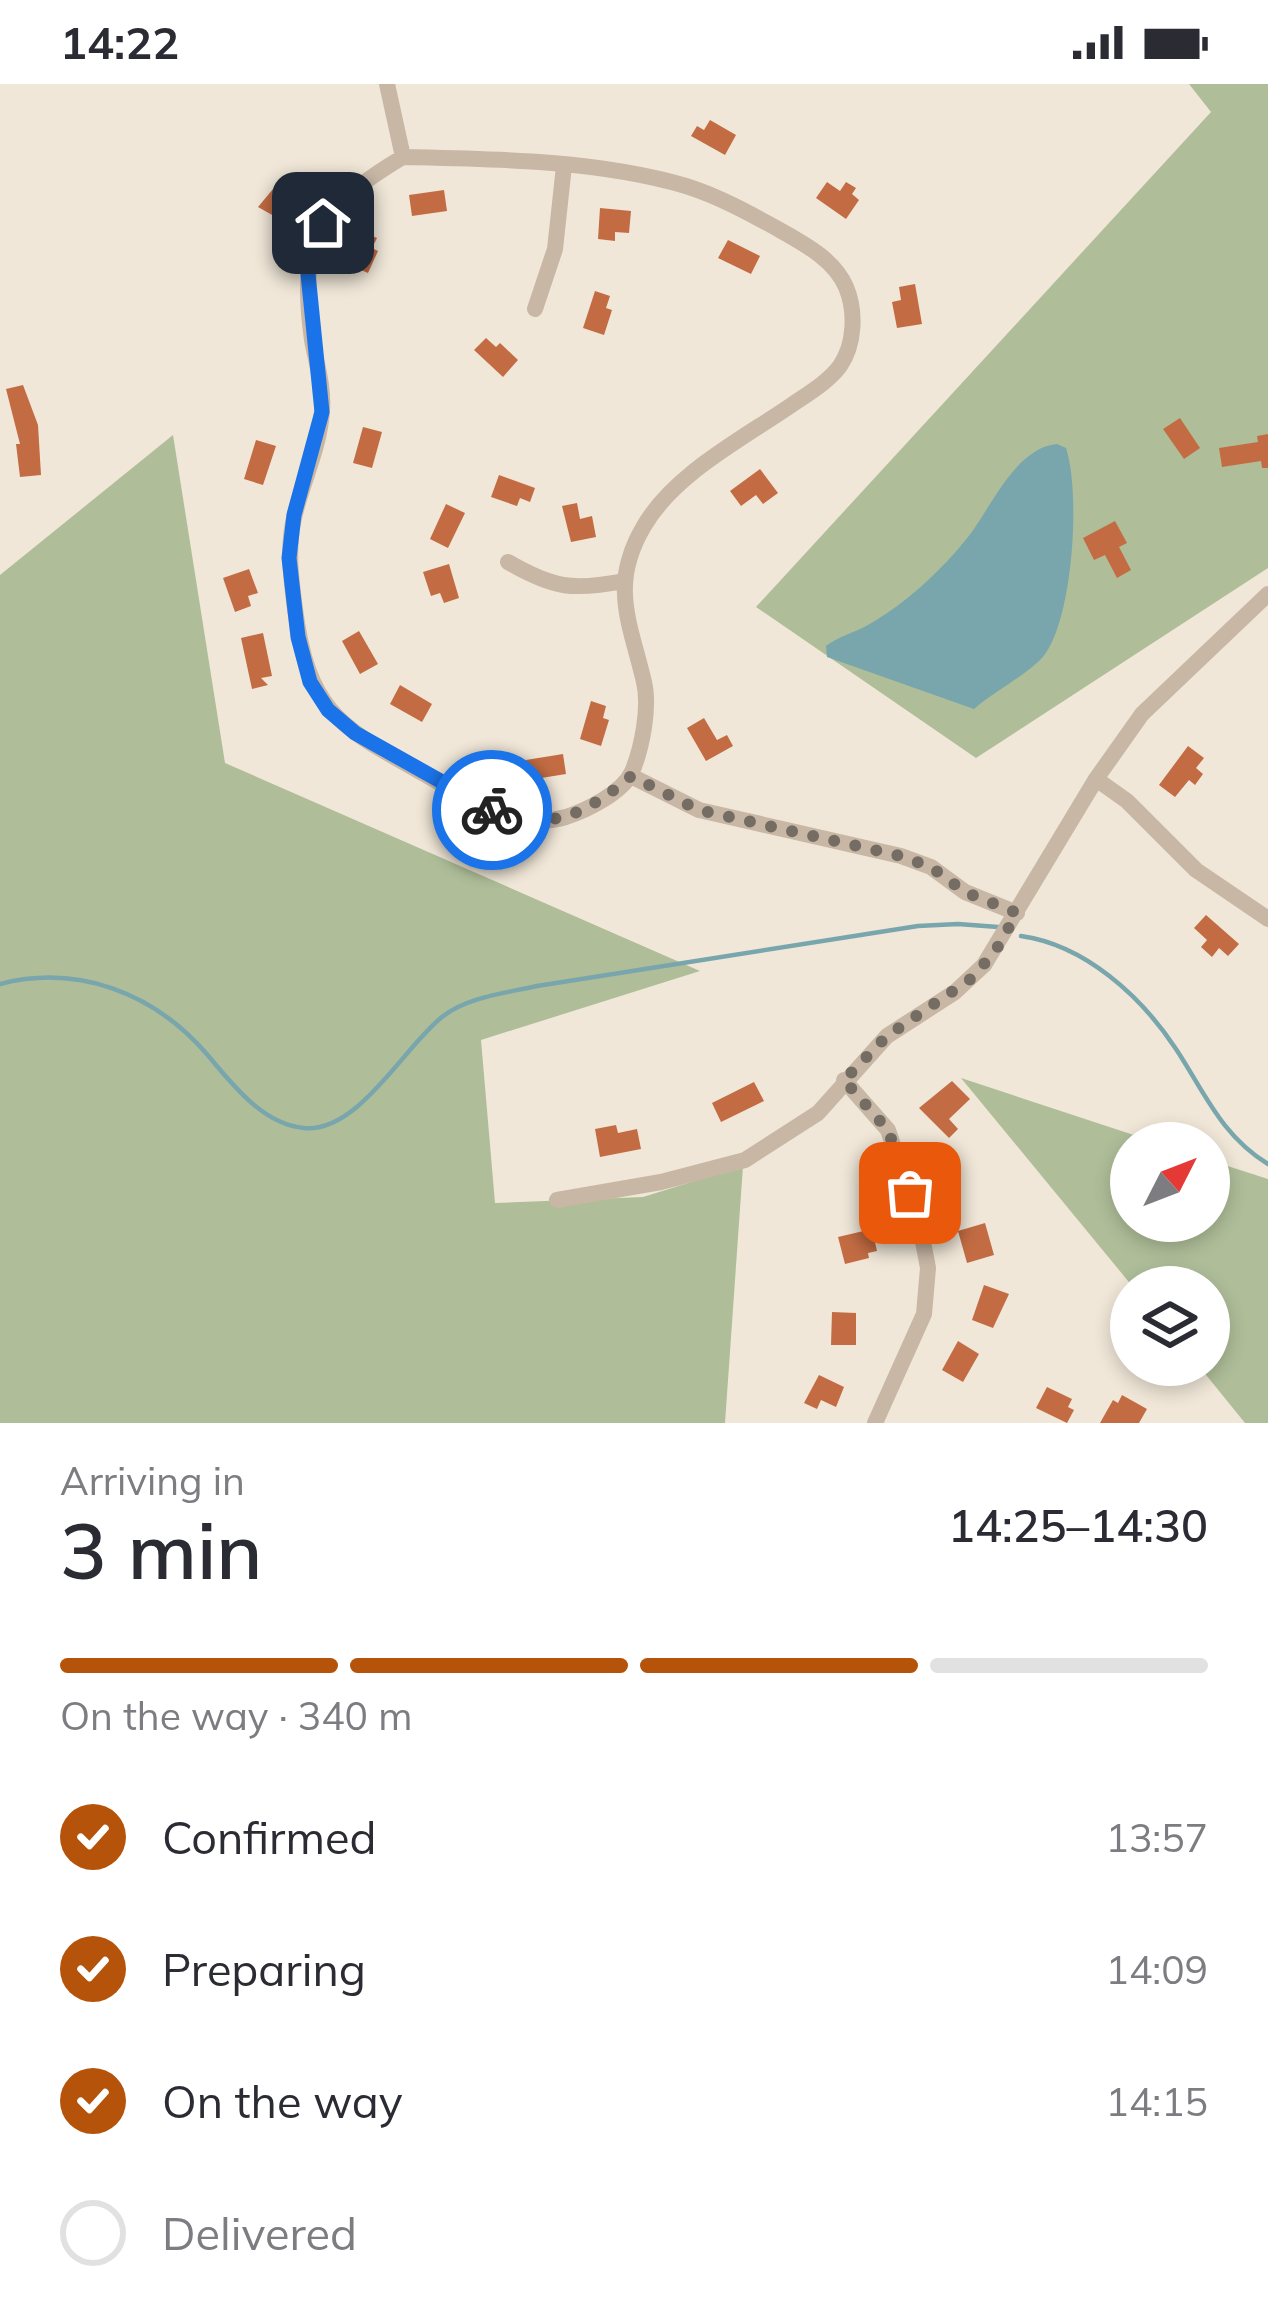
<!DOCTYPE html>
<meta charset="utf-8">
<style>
:root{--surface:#fff;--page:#f2f2f3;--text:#2b2b33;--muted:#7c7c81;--line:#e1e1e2;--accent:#b45309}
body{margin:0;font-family:Mulish,sans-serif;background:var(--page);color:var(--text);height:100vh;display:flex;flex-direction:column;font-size:45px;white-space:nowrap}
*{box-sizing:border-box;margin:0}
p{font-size:39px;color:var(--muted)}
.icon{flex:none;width:66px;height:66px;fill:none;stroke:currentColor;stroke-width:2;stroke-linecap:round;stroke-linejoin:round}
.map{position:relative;height:1339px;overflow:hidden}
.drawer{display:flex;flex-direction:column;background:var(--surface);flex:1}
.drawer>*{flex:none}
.needle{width:78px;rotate:48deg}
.buttons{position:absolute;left:1110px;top:1038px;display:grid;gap:24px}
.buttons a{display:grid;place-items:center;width:120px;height:120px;border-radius:50%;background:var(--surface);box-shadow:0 6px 18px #0003;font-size:60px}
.pin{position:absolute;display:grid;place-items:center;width:102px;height:102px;color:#fff;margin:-51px;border-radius:24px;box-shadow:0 6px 18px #0006}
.courier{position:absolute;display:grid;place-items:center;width:120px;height:120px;margin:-60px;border:9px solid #1a73e8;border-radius:50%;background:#fff;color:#222;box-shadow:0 3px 15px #0007}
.summary em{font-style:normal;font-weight:600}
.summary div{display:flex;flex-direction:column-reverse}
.summary{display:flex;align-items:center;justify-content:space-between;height:204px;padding:0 60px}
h1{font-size:78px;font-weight:600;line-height:90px}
.bar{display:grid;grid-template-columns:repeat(4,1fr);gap:18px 12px;align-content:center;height:144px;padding:0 60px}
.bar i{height:15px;border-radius:9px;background:var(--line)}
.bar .current{background:var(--accent)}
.bar p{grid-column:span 4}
ol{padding:0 60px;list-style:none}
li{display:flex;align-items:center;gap:36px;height:132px}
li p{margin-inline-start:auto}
li .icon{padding:12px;border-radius:50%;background:var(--accent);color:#fff;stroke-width:4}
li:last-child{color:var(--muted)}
li i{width:66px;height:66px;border:6px solid var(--line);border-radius:50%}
.status{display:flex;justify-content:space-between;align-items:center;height:84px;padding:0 60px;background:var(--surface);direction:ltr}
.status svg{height:33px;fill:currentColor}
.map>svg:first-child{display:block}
.green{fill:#afbe99}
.water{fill:#78a6ac}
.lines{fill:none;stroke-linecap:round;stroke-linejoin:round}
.stream{stroke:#78a6ac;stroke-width:4.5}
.building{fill:#c36c43}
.minor{stroke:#c8b7a5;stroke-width:16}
.done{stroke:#756d64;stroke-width:12;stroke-dasharray:0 21.6}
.route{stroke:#1a73e8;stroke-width:15}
</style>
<div class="status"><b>14:22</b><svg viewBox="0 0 49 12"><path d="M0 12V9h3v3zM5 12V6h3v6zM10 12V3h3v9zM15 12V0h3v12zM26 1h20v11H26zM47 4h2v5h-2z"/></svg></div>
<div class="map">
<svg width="1268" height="1339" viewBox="0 0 1268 1339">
<rect width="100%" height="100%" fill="#f0e7d8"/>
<path class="green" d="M1189 0H1268V484L976 674 756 523 1211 28Z
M173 351 225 679 700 887 481 956 495 1119 643 1113 743 1082 725 1339H0V491Z
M961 994 1158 1059H1131V1137H1209V1076L1268 1095V1339H1245L1198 1281H1209V1203H1133Z"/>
<path class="water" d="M1057 360 1066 364C1081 409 1073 539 1042 574 1026 591 995 607 974 625L827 573 826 562C839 552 854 549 868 541 905 520 941 487 968 453 991 424 1015 364 1057 360Z"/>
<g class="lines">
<path class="stream" d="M1021 852C1085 861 1141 912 1176 965 1205 1009 1221 1051 1268 1080
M0 900C78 880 153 909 205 968 231 998 261 1040 304 1044 358 1049 403 964 442 933 467 913 506 909 537 902L918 842 958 840 998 843"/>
</g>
<path class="building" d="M710 36 736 51 725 71 691 52 697 42 704 46Z
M283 93 300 103 281 136 258 123Z
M827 98 840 107 846 98 856 104 852 110 859 116 846 135 816 114Z
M444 106 447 127 412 132 409 111Z
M600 124 631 127 629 149 615 148V157L598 155Z
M361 147 377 154 372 164 378 167 368 189 347 180Z
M728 156 760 172 751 190 718 174Z
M915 200 922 240 897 244 892 218 901 216 899 203Z
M595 207 610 212 606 224 612 226 604 251 583 244Z
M486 254 496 263 500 259 518 276 503 293 474 266Z
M23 301 38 341 41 391 20 393 16 360H20L6 305Z
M1180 334 1200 364 1184 375 1163 345Z
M363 343 382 348 372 384 353 379Z
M1268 350V384H1262L1261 377 1222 383 1219 364 1258 358 1257 352Z
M256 356 276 362 263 401 244 395Z
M760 385 778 409 763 420 756 411 741 422 730 407Z
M499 391 535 404 530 418 520 414 517 422 491 413Z
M577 419 580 435 592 432 596 453 571 458 562 422Z
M446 420 465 429 448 464 430 455Z
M1115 437 1127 459 1119 463 1131 486 1117 494 1105 471 1094 476 1083 454Z
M449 480 459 514 444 519 440 509 431 512 423 488Z
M249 485 258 509 248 512 251 522 235 528 223 494Z
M359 547 378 580 360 590 342 557Z
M263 549 272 592 261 594 268 601 252 605 241 554Z
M400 601 432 620 422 638 390 620Z
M591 617 606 622 603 634 609 636 601 662 580 655Z
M704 634 717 656 727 651 733 662 706 677 687 644Z
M1188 662 1204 674 1196 684 1203 690 1195 701 1189 696 1175 713 1159 701Z
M563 670 566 690 529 696 526 676Z
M1206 831 1239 860 1228 872 1219 864 1212 873 1201 863 1207 856 1194 844Z
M952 997 970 1015 949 1035 958 1045 949 1054 919 1024Z
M754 998 764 1017 721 1038 712 1019Z
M616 1041 618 1049 637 1045 641 1065 600 1073 595 1045Z
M985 1139 994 1171 967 1179 958 1147Z
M872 1145 877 1167 868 1169 869 1174 845 1180 838 1153Z
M984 1201 1009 1210 993 1244 972 1236Z
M832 1228 856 1229V1261H831Z
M958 1257 979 1270 963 1298 942 1286Z
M819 1291 844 1303 836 1323 821 1316 817 1325 804 1319Z
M1047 1303 1072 1315 1068 1323 1074 1326 1067 1339 1036 1324Z
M1122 1311 1147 1325 1139 1339H1100L1113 1316 1118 1319Z"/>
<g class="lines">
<path class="minor" d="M387 0 403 73
M403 73C495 75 597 76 686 102 718 112 749 129 778 145 804 160 834 175 846 203 856 227 855 260 840 282 828 298 809 309 793 320 744 354 675 389 644 442 609 501 630 538 644 598 650 623 642 664 632 688 622 709 587 726 566 733 517 747 474 718 433 695 344 644 309 634 295 525 291 494 287 465 294 434 302 398 320 364 322 326 324 303 316 278 312 256 298 157 319 123 403 73Z
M535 225 555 165 564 82
M508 478C553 504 572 507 624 497
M631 692 699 726 901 772 931 783 965 808 1017 829
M1096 695 1127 717 1196 786 1268 835
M844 996 888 1046 920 1142 928 1184 924 1230 875 1339
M557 1116 661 1098 745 1076 818 1029 887 952 955 908 984 881 1096 695 1142 630 1268 510"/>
</g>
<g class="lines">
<path class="done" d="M492 726C550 749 586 730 631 692L699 726 901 772 931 783 965 808 1017 829 996 866 972 894 887 952 844 996 888 1046 910 1109"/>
<path class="route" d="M323 139 310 172 308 190 322 328 294 431 289 474 298 553 310 598 328 626 355 649 492 726"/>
</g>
</svg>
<div class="buttons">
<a><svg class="needle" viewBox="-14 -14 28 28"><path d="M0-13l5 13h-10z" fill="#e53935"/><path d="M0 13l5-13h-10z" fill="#7c7c81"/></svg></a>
<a><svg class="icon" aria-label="layers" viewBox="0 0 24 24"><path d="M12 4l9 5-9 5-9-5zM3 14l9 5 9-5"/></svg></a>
</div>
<div class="pin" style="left:910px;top:1109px;background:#ea580c"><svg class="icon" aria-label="bag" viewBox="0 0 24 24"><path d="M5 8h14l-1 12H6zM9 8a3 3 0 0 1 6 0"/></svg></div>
<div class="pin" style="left:323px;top:139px;background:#1f2937"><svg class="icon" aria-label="home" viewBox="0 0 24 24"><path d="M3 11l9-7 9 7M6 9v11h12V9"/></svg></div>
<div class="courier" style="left:492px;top:726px"><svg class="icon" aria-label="bike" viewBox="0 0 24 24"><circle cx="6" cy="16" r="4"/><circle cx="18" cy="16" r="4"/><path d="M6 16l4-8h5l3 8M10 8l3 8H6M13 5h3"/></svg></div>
</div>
<section class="drawer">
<div class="summary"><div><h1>3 min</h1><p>Arriving in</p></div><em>14:25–14:30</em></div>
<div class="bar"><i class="current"></i><i class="current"></i><i class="current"></i><i></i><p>On the way · 340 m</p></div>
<ol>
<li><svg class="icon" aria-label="check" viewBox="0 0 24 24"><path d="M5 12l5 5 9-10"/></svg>Confirmed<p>13:57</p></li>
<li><svg class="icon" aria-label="check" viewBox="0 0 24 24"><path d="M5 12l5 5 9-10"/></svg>Preparing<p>14:09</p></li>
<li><svg class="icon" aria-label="check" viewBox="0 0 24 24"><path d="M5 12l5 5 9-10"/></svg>On the way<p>14:15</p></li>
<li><i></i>Delivered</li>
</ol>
</section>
